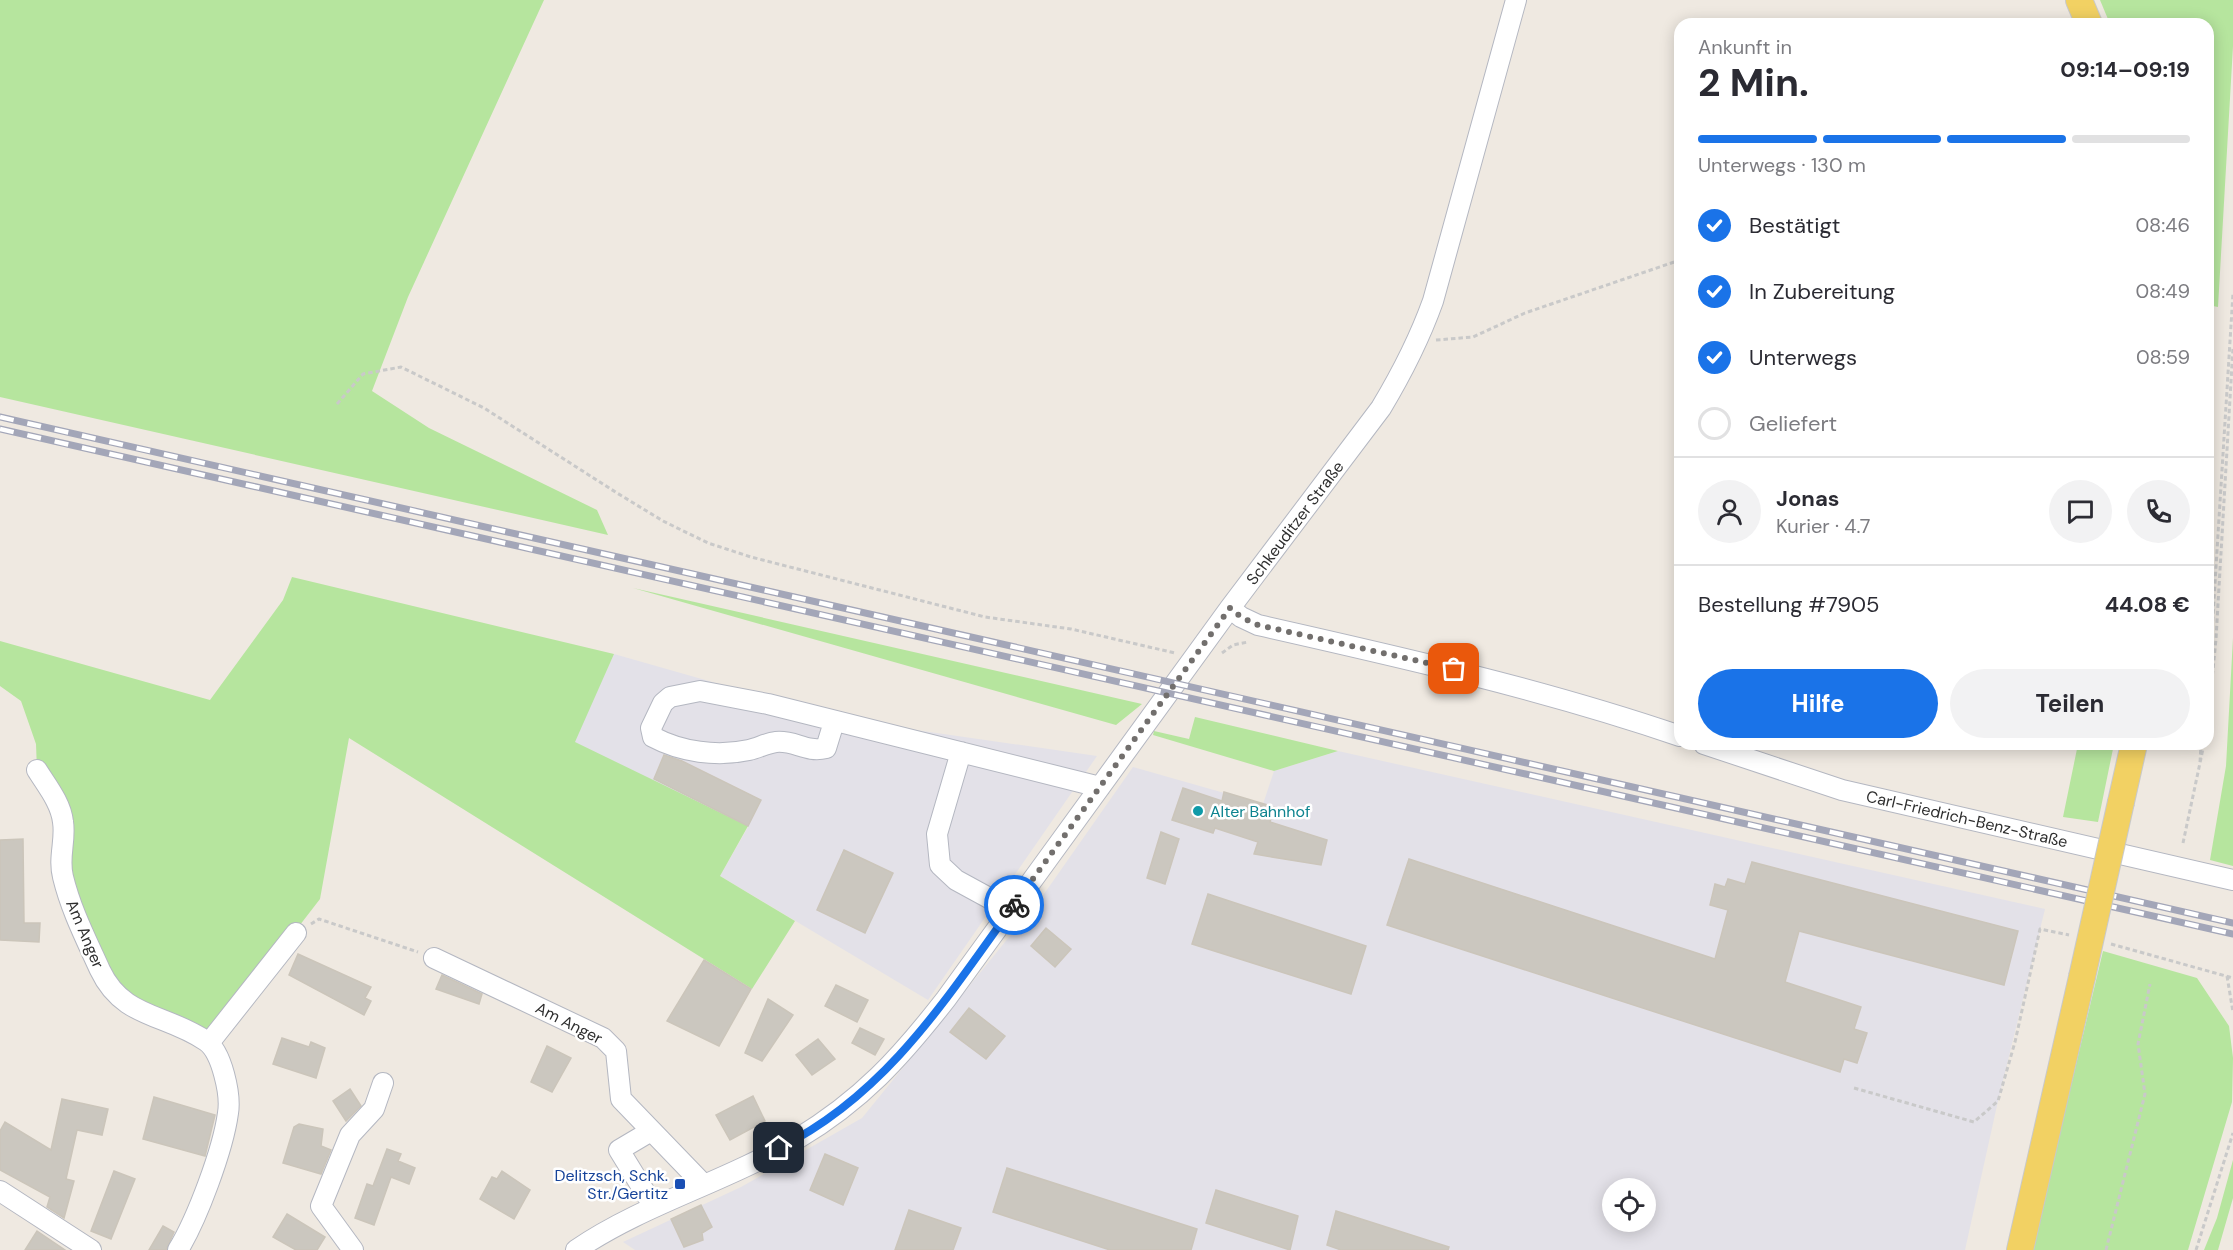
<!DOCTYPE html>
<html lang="de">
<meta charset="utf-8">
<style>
:root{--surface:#fff;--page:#f2f2f3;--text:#2b2b33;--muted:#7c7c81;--line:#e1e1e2;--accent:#1a73e8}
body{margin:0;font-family:"DM Sans",sans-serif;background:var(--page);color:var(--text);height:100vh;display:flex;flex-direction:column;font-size:22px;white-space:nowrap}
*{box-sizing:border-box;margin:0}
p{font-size:20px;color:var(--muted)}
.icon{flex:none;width:33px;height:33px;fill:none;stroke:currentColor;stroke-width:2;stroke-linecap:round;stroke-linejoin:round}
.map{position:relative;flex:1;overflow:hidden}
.drawer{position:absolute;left:1674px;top:18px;width:540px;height:732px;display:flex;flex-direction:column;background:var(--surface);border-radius:18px;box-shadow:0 3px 15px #0003}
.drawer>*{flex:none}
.buttons{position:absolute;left:1602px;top:1178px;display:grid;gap:12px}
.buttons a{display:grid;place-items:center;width:54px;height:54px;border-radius:50%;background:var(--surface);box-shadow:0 3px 15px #0003;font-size:30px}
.pin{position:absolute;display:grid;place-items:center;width:51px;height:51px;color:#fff;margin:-26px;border-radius:12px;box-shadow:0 3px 9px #0006}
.courier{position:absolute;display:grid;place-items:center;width:60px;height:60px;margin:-30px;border:4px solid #1a73e8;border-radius:50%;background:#fff;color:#222;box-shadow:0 2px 8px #0007}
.head em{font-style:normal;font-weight:700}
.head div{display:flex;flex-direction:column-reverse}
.head{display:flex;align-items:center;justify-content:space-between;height:102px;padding:0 24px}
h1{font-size:39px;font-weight:700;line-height:45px}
.bar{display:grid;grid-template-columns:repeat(4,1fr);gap:9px 6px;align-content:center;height:72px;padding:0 24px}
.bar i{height:8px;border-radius:4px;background:var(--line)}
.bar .selected{background:var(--accent)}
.bar p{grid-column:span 4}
.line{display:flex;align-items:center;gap:15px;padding:0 24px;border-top:2px solid var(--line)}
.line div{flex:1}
.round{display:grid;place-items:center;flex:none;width:63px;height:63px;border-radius:32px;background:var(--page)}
ol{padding:0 24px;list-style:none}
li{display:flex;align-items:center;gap:18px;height:66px}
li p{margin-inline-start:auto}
li .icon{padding:6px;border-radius:50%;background:var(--accent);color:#fff;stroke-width:4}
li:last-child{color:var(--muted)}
li i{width:33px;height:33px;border:3px solid var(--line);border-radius:50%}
.action{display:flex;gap:12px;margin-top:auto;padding:12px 24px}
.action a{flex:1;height:69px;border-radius:36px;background:var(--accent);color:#fff;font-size:24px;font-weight:700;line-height:69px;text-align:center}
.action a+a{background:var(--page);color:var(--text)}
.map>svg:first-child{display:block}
.industrial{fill:#e3e1e8;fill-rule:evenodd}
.green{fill:#b6e59e}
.building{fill:#cbc7bf;stroke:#cbc5ba;stroke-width:1.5}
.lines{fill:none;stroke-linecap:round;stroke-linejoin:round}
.minor-casing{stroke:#b4b7c1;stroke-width:22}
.major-casing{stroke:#c9c9c9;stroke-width:28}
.path{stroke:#c9c9c9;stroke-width:3;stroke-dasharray:4.5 3;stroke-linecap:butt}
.minor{stroke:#fff;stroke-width:20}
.major{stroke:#f2d163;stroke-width:26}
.rail-casing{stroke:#a3a6b8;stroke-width:7}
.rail{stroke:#fff;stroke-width:4.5;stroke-dasharray:14;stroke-linecap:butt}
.major-bridge-casing{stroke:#c9c9c9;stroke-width:28;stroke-linecap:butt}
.major-bridge{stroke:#f2d163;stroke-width:26}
.done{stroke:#726f6d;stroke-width:6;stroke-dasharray:0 10.8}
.route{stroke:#1a73e8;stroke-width:8}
.culture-dot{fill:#0f9aa8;stroke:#fff;stroke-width:2}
.transit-dot{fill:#1a4fb4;stroke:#fff;stroke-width:2}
.labels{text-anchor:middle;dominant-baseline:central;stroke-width:5;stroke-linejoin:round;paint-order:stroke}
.street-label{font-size:16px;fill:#2e2e2e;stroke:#fff}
.culture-label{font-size:16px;fill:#0d838f;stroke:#fff;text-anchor:start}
.transit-label{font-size:16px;fill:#164399;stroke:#fff;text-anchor:end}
</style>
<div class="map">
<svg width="2233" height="1250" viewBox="0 0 2233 1250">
<rect width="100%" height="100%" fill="#efe9e1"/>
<path class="industrial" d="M614 654 807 709 895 727 1097 756 928 1000 720 876 748 827 574 742Z
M1338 751 2045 909 1998 1101 1965 1250H635L623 1242 741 1187 862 1118 1044 894 1133 767 1263 804 1274 771ZM1612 1188H1646V1221H1612Z"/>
<path class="green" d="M0 0H544L408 297 372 391 429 428 597 510 608 535 0 397Z
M2100 0H2233V46L2218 307 2208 305V24H2110Z
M292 577 614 654 575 742 748 826 720 876 795 921 752 989 349 738 320 899 209 1043 137 1004 114 985 73 912 64 823 37 770 36 744 21 701 0 686V641L210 700 283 600Z
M633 588 1142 704 1116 725Z
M2233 638V866L2210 860 2226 766Z
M1195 717 1338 751 1274 771 1153 735 1154 731 1189 739Z
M2078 744H2114L2098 822 2063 817Z
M2103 951 2197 978 2229 1026 2233 1058 2232 1102 2188 1250H2032Z
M2233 1160V1198L2218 1250H2204L2217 1218Z"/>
<path class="building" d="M664 755 682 761 761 800 748 826 654 779Z
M1183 788 1222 801 1224 792 1274 807 1270 822 1327 840 1321 865 1254 854 1258 842 1215 828 1213 833 1172 820Z
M1161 832 1179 839 1165 884 1147 878Z
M23 839 24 923H40L39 942 0 940V840Z
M844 850 893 873 865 933 817 910Z
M1409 859 1715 959 1728 910 1710 905 1715 884 1725 887 1728 879 1745 884 1752 862 2018 931 2004 985 1799 931 1785 982 1861 1007 1854 1029 1867 1033 1857 1063 1844 1059 1840 1072 1387 925Z
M1208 894 1366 946 1351 994 1192 944Z
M1046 928 1071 949 1055 967 1031 946Z
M298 954 371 987 365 998 371 1001 364 1015 289 975Z
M704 960 751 989 719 1046 667 1021Z
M442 975 482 994 479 1004 436 989Z
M836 985 868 1000 857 1022 825 1006Z
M768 999 793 1015 762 1061 745 1053Z
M969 1008 1005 1036 986 1059 950 1032Z
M860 1028 884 1039 875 1055 852 1043Z
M282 1038 309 1047 311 1042 325 1048 316 1078 273 1064Z
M818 1039 835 1059 812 1075 796 1055Z
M547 1046 571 1058 552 1092 531 1082Z
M350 1089 361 1106 346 1121 333 1101Z
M753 1096 765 1121 730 1140 716 1115Z
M154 1097 215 1115 205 1156 143 1139Z
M62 1099 108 1109 102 1135 77 1130 66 1179 74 1181 64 1218 47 1207 50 1197 0 1170V1131L5 1122 51 1150Z
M299 1124 323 1129 321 1146 331 1150 321 1174 283 1163 294 1127Z
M387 1149 401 1154 398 1161 415 1168 409 1184 391 1177 374 1225 355 1218 367 1184 373 1186Z
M825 1154 858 1168 843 1205 810 1190Z
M1007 1168 1197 1229 1191 1250H1110L993 1212Z
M114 1171 135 1179 111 1239 91 1231Z
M502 1171 530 1190 514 1219 480 1199 492 1177 497 1179Z
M1216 1190 1298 1216 1290 1250 1206 1223Z
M701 1205 712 1227 702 1233 703 1240 684 1247 671 1219Z
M909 1210 961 1228 953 1250H895Z
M1336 1211 1449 1247 1448 1250H1341L1327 1245Z
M287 1214 325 1237 317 1250H296L273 1237Z
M163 1226 174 1232 166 1250H149Z
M37 1231 65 1250H25Z"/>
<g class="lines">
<defs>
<path id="minor" d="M1230 608 1241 617 1258 625C1400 657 1542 689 1680 736
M834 722 826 748C806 753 795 740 776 742 767 743 758 748 749 750 717 757 681 752 653 737L651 728 663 703 670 697 700 691 768 704 1100 787
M1704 744 1842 790 2233 880
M961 752 937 834 940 865 956 880 1011 910
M37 770C47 786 61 803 63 822 66 840 58 858 63 877 71 910 86 939 100 970 123 1019 165 1013 206 1041 222 1052 231 1095 228 1113 223 1150 197 1219 178 1250
M434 958 603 1038 616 1051 621 1099 703 1184
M209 1043 296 933
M651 1131 619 1150 654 1207
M0 1191 91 1250
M353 1250 321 1206 350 1135 374 1109 383 1083
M576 1250C645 1203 727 1182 797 1139 862 1100 900 1058 946 999L1230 608 1381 408C1402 373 1419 340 1433 301L1516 0"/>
<path id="major" d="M2079 0 2089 24
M2121 802 2134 744
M2020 1250 2082 977"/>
</defs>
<use href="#minor" class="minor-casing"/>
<use href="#major" class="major-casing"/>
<path class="path" d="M1436 340 1473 337 1525 313 1680 260
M337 404 363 374 401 367 484 408 617 493 663 521 708 543 751 557 985 617 1071 629 1175 653
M1222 653 1233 645 1248 642
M2208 696 2233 293
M2208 720 2216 639 2233 347
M2200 762 2201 744
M2183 843 2204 744
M311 924 319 919 418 952
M2111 944 2233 978
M2227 976 2233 1012
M1854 1088 1974 1122 1998 1101 2015 1042 2040 929 2069 935
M2106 1250 2145 1094 2138 1044 2150 984
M2196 1250 2233 1133"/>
<use href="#minor" class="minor"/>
<use href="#major" class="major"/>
<defs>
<path id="rail" d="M0 417 2233 923
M0 429 2233 934"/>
</defs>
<use href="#rail" class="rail-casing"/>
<use href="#rail" class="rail"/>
<defs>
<path id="major-bridge" d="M2082 977 2121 802"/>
</defs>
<use href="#major-bridge" class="major-bridge-casing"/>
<use href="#major-bridge" class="major-bridge"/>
</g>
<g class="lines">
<path class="done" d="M1014 905 1230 608 1241 617 1258 625 1454 669"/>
<path class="route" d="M779 1148C886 1095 946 999 1014 905"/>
</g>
<circle class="culture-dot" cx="1198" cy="811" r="6"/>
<rect class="transit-dot" x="674" y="1178" width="12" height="12" rx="3"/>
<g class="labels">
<g class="street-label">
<text transform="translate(1295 523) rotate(-53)">Schkeuditzer Straße</text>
<text transform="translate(1967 819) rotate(13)">Carl-Friedrich-Benz-Straße</text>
<text transform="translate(85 934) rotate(67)">Am Anger</text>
<text transform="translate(569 1023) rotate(27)">Am Anger</text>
</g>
<g class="culture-label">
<text x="1210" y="811">Alter Bahnhof</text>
</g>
<g class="transit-label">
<text x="668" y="1175">Delitzsch, Schk.<tspan x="668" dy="18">Str./Gertitz</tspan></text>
</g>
</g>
</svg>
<div class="buttons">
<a><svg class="icon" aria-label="locate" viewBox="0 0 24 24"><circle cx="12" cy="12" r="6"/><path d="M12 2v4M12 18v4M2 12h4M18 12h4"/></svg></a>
</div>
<div class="pin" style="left:1454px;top:669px;background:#ea580c"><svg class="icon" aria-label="bag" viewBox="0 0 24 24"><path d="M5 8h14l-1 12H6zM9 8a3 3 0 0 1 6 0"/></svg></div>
<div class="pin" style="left:779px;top:1148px;background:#1f2937"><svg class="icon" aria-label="home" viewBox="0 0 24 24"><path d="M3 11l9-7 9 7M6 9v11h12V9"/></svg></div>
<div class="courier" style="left:1014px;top:905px"><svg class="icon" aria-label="bike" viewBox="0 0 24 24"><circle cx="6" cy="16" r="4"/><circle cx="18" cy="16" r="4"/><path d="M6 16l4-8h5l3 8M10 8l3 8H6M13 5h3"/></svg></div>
<section class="drawer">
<div class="head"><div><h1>2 Min.</h1><p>Ankunft in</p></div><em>09:14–09:19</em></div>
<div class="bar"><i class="selected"></i><i class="selected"></i><i class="selected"></i><i></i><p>Unterwegs · 130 m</p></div>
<ol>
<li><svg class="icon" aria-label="check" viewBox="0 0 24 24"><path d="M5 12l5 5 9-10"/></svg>Bestätigt<p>08:46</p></li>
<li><svg class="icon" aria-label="check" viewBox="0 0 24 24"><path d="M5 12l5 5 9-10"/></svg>In Zubereitung<p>08:49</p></li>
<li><svg class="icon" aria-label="check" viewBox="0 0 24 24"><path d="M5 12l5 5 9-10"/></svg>Unterwegs<p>08:59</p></li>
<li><i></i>Geliefert</li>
</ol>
<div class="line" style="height:108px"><a class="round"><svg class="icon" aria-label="person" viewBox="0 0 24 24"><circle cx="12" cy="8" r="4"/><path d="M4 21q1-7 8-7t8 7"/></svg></a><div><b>Jonas</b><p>Kurier · 4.7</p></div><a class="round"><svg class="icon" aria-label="chat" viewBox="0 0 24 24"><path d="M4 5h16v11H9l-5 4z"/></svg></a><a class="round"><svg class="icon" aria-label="phone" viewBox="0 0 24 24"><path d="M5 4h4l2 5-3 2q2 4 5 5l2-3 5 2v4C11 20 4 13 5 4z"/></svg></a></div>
<div class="line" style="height:78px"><div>Bestellung #7905</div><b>44.08 €</b></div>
<div class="action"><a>Hilfe</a><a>Teilen</a></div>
</section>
</div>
